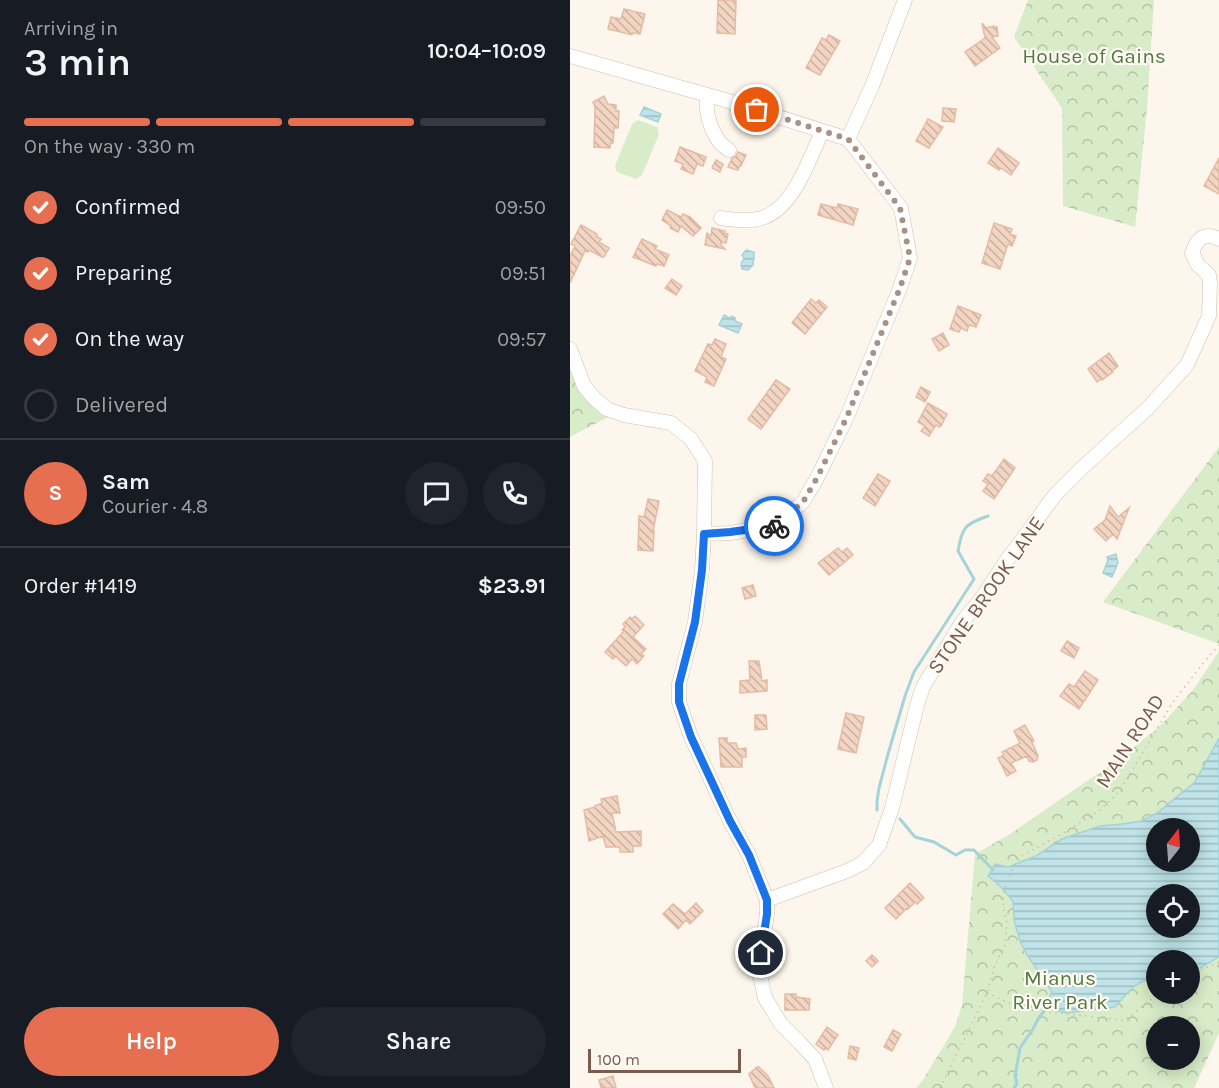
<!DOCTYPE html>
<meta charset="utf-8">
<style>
:root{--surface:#171b24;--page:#20242c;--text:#f1f3f6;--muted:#9ea1a6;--line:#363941;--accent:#e76f51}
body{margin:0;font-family:Karla,sans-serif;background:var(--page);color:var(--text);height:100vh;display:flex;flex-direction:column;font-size:22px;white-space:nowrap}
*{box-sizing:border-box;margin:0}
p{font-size:20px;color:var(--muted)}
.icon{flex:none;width:33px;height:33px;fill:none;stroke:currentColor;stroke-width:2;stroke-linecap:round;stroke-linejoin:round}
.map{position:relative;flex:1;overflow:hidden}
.panel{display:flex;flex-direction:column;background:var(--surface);width:570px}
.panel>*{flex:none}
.needle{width:39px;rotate:17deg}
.buttons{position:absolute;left:576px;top:818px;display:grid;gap:12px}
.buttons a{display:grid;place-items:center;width:54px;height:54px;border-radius:50%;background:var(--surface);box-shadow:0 3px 15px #0003;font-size:30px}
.scale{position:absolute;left:18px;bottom:15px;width:153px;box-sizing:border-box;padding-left:6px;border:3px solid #7a5c4d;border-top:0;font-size:16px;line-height:21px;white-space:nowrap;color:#7a5c4d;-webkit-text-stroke:4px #fffaf3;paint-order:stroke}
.pin{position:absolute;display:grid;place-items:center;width:51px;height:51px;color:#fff;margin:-26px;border:3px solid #fff;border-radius:50%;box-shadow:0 2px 6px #0007}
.courier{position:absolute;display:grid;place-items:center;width:60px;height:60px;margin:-30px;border:4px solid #1a73e8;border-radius:50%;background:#fff;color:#222;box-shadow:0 2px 8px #0007}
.headline em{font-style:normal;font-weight:600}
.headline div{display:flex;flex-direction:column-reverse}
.headline{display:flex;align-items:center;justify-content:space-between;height:102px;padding:0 24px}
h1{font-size:39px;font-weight:600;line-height:45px}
.bar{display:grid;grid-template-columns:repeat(4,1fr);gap:9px 6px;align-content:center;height:72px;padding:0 24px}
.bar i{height:8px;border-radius:4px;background:var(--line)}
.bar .on{background:var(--accent)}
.bar p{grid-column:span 4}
.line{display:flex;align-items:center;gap:15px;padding:0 24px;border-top:2px solid var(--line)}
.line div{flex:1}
.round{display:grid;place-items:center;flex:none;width:63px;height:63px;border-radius:32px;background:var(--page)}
ol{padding:0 24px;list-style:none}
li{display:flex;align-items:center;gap:18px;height:66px}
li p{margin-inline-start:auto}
li .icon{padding:6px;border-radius:50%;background:var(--accent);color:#fff;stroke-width:4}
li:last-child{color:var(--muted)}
li i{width:33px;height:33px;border:3px solid var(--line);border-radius:50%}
.action{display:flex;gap:12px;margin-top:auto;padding:12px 24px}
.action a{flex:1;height:69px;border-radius:36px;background:var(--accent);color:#fff;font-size:24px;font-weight:600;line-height:69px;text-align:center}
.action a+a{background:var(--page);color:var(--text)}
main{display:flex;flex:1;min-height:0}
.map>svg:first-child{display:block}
.green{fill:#d8ecc9}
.park{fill:url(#park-crowns);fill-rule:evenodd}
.water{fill:url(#water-rules);stroke:#a5d3da;stroke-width:1.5;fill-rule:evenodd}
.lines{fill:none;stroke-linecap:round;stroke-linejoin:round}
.stream{stroke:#a5d3da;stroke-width:3}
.building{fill:url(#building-back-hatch);stroke:#e6bba3;stroke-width:1.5}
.minor-casing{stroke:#d1beb0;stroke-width:15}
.path{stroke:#d9b8a5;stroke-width:1.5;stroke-dasharray:1.5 4.5;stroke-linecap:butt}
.minor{stroke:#fff;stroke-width:14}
.done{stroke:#a89285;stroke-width:6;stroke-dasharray:0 10.8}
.route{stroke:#1a73e8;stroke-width:8}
.labels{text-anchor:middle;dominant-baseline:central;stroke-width:4.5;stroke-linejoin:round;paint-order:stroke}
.park-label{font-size:21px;fill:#537a41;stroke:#fffaf3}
.street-label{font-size:21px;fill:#7a5c4d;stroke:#fffaf3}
</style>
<main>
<section class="panel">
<div class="headline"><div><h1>3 min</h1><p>Arriving in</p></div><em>10:04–10:09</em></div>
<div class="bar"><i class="on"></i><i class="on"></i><i class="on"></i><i></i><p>On the way · 330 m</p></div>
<ol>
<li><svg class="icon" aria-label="check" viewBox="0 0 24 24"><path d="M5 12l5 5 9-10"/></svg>Confirmed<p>09:50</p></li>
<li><svg class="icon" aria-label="check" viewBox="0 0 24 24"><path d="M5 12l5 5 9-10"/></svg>Preparing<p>09:51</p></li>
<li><svg class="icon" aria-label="check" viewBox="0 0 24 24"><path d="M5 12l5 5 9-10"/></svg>On the way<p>09:57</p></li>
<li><i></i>Delivered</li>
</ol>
<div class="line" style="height:108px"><b class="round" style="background:var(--accent);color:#fff">S</b><div><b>Sam</b><p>Courier · 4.8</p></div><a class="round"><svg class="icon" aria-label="chat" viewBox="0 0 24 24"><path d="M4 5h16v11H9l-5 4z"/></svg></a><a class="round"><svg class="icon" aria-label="phone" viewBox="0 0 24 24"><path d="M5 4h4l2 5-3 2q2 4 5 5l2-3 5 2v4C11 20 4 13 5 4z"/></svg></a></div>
<div class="line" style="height:78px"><div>Order #1419</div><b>$23.91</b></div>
<div class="action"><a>Help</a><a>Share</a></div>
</section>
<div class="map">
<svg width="649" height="1088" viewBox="0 0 649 1088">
<defs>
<pattern id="park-crowns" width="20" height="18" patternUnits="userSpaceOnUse" patternTransform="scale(1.5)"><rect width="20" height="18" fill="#d8ecc9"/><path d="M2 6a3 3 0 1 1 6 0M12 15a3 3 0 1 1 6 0" fill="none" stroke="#b4c2a5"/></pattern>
<pattern id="water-rules" width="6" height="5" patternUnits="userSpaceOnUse" patternTransform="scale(1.5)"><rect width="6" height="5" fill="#bfe3e8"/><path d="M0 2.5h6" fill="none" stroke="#a0bbbe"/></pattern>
<pattern id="building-back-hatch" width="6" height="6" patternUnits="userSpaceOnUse" patternTransform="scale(1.5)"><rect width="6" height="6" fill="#f3d5c3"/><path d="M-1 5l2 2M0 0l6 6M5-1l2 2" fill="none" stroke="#cab0a1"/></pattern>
</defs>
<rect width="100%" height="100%" fill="#fdf6ec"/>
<path class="green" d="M68 120 87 127 89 134 72 175 66 179 47 172 45 166 62 124Z"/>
<path class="park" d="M458 0H584L577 108 565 227 493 206 492 108 444 37Z
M0 369 12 396 40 416 0 437Z
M649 447V644L533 602Z
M649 651V1033L624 1088H346L353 1080 385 1027 392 1005 405 854 437 836 552 757 591 725 623 690ZM586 828H620V861H586ZM586 894H620V927H586ZM586 960H620V993H586ZM586 1026H620V1059H586Z"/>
<path class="water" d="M74 107 91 114 88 122 70 115Z
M176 250 184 252C185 257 183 259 183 265L178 270 172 269 171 264 174 258 172 255Z
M154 315 160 318 162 316 165 318V321L172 324 168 333 149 325Z
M546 554 548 563 542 577 533 573 538 560 537 557Z
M649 738V957L630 968 620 971V960H586V976C564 983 560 990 545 1007L496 1013 485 1010 478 1001 482 992 456 953 450 941 444 920 443 901 430 886 418 876 425 864 438 867 466 856 492 839 530 826 552 824 571 821 587 813 625 782ZM586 828H620V861H586ZM586 894H620V927H586Z"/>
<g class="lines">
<path class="stream" d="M307 810V801L309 788 318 754 335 696 344 672 404 579 388 551C392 527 395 524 418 516
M330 819 345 837 364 842 386 855 395 850H404L423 870
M444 1088 447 1084 445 1076 450 1048 463 1029 468 1019 481 1002"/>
</g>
<path class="building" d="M148 0H166L165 34 147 33Z
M54 9 75 14 70 34 63 33 62 35 38 29 41 17 51 19Z
M412 23 416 28 424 26V28L427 27 428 36 422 37 430 48 405 66 395 52 415 38Z
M259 35 270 41 250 75 236 68 252 38 256 40Z
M34 96 38 104 46 105V111H49L48 128H44L43 143 40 144V148L24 147 25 107 23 102Z
M373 108 386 109 384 122 372 121Z
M358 119 373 127 359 148 346 141Z
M110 147 136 157 133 166 127 164 123 174 111 169 113 164 105 161Z
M428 148 449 163 441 175 431 168 429 170 418 163Z
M168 152 176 155 171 166 170 165 168 170H167L158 167 162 158 166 156Z
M649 158V194L634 186Z
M146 160 153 164 150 172 142 168Z
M251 204 267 208 268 204 288 209 283 225 248 215Z
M97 210 111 217 113 214 120 217 131 228 123 236 111 226 108 232 100 228 101 226 92 220Z
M424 223 442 229 440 234 446 236 442 246 438 244 430 269 412 263Z
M11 225 27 234 26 236 31 239 29 242 39 248 34 257H32L19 250 18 252 15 251 0 283V256L5 246 1 244Z
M142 228 155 231 154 233 158 234 156 243 151 242V245L155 249 135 245 137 233 141 236Z
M72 239 87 246 85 249 99 255 94 266 87 264 86 266 81 264 63 257Z
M102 279 112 286 106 295 95 288Z
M241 299 246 303 249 300 257 307 235 334 222 323Z
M388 306 411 315 406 327 399 325 397 331 391 328 389 332 380 329Z
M373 333 379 345 369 351 362 339Z
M145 339 156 344 151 357 156 359 144 386 135 382 137 377 125 371 138 344 142 345Z
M539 353 548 366 542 371 543 372 532 380 531 379 527 382 518 369Z
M206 380 220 389 191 429 178 419Z
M351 387 360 392 355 402 346 397Z
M358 403 377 414 371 426 369 427 366 425 359 436 351 431 355 426 348 422Z
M434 459 445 468 424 499 413 491 418 484 413 481 418 474 422 476Z
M308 474 320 481 305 506 293 498Z
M78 499 89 501 83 531H84L83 551 68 550 69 516 74 517Z
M540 506 548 517 559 508 547 539 543 534 536 541 524 529 535 520Z
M268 548 272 552 277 548 283 555 259 575 248 563Z
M183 585 186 596 175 599 172 588Z
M65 616 74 625 63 637 76 649 71 654 74 656 67 664 62 659 56 666 45 656 43 659 35 652 54 631 52 630 55 627 53 624 60 617 62 619Z
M497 641 509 648 504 658 491 651Z
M179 661H189L192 681 197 680V691L170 693V681L180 680Z
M515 671 528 680 509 709 490 696 499 684 504 687Z
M276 713 294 717 286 753 268 749Z
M185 715H196L197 729 185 730Z
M455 725 464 741 462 742 468 756 467 760 463 762 459 761 457 756 441 763 446 771 437 776 428 758 434 755 432 752 450 743 444 731Z
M149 738H157V743H166L168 749 176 748V757H172V767H151Z
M47 796 50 813H42L46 832 71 831V846H63V852H50V847H36L33 836 19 841 14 810 25 807V806L32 803 31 799Z
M340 883 354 898 347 904 345 902 338 909 337 908 326 919 315 908Z
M126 903 133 911 120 924 116 920 108 929 93 914 103 904 115 914Z
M302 955 308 961 302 967 296 961Z
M215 994H226V997L240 999 239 1010H215Z
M257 1027 268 1035 258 1050 255 1048 254 1050 246 1044Z
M323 1030 331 1034 322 1051 314 1047Z
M280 1046 289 1048 286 1060 278 1058Z
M187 1067H189L198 1076 204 1088H185L179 1074Z
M43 1076 46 1088H31L29 1080Z"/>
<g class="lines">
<defs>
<path id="minor" d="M0 56 155 100 278 139 331 208 340 258 330 288 276 419 247 478 233 502 214 519 204 526 160 533 134 534
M137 95C135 114 142 140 159 150
M278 139 302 86 335 0
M151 218C164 220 179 222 192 218 224 208 239 159 252 132
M0 349 14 386 25 399 37 409 54 415 101 423 121 439 135 461 134 534 132 570 125 622 109 684V702L121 737 160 821 179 855 197 900V914L191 953 190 975 195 998 211 1024 229 1042 245 1059 256 1088
M197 900 277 871 293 863 309 845 322 808 347 705 353 687 392 622 411 599 437 560 485 495 513 467 578 408 617 365 639 316 640 283 639 275 628 265 622 253C627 238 634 232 649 239"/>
</defs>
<use href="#minor" class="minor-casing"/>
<path class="path" d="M620 975 649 962
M417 993 452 1009 552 1020 558 1018 589 993
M370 1088 417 993 425 965 435 945 437 924 433 906 434 890 441 872 451 856 492 834 530 810 547 794 560 774 603 702 634 662 649 645"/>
<use href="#minor" class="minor"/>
</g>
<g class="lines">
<path class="done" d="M187 110 278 139 330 208 340 258 330 288 276 419 247 478 233 502 213 519 204 526"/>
<path class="route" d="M191 953 197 914V900L179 855 160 821 121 737 109 702V684L125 622 132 570 134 534 160 532 204 526"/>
</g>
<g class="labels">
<g class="park-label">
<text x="524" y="56">House of Gains</text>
<text x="490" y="978">Mianus<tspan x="490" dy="24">River Park</tspan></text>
</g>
<g class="street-label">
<text transform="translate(416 595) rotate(-55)">STONE BROOK LANE</text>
<text transform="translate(560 741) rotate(-57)">MAIN ROAD</text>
</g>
</g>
</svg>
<div class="buttons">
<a><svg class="needle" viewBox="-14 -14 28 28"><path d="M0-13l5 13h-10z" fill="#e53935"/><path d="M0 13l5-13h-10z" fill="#9ea1a6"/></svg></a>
<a><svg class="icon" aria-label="locate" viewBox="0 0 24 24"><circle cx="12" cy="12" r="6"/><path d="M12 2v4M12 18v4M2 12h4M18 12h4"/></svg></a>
<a>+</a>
<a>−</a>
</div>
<div class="scale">100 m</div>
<div class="pin" style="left:187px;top:110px;background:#ea580c"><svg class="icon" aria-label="bag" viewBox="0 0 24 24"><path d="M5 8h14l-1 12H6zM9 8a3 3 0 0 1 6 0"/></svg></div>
<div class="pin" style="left:191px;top:953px;background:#1f2937"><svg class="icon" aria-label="home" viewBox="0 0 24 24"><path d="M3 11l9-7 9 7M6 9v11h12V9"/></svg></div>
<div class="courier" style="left:204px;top:526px"><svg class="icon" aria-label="bike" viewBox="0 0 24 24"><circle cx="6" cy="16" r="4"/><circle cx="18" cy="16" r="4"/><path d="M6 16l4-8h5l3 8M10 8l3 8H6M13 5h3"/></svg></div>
</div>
</main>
